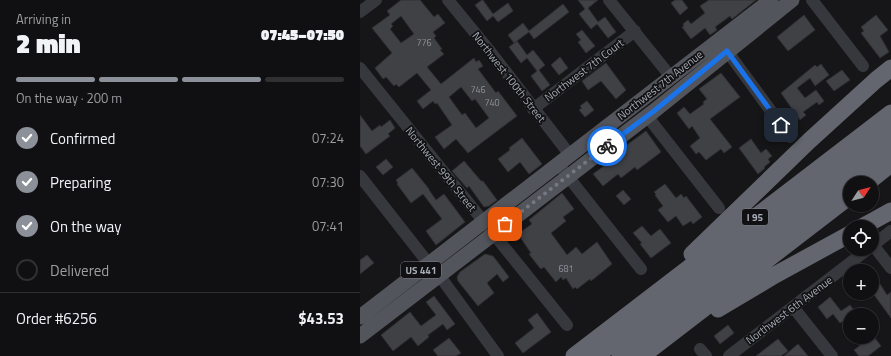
<!DOCTYPE html>
<meta charset="utf-8">
<style>
:root{--surface:#101012;--page:#1e1e20;--text:#f1f3f6;--muted:#9c9d9f;--line:#303032;--accent:#8c9099}
body{margin:0;font-family:"Titillium Web",sans-serif;background:var(--page);color:var(--text);height:100vh;display:flex;flex-direction:column;font-size:15px;white-space:nowrap}
*{box-sizing:border-box;margin:0}
p{font-size:13px;color:var(--muted)}
.icon{flex:none;width:22px;height:22px;fill:none;stroke:currentColor;stroke-width:2;stroke-linecap:round;stroke-linejoin:round}
.map{position:relative;flex:1;overflow:hidden}
.sheet{display:flex;flex-direction:column;background:var(--surface);width:360px}
.sheet>*{flex:none}
.needle{width:26px;rotate:54deg}
.fabs{position:absolute;left:483px;top:176px;display:grid;gap:8px}
.fabs a{display:grid;place-items:center;width:36px;height:36px;border-radius:50%;background:var(--surface);box-shadow:0 1px 3px #0004,0 0 0 1px var(--line);font-size:20px}
.pin{position:absolute;display:grid;place-items:center;width:34px;height:34px;color:#fff;margin:-17px;border-radius:8px;box-shadow:0 2px 6px #0006}
.courier{position:absolute;display:grid;place-items:center;width:40px;height:40px;margin:-20px;border:3px solid #1a73e8;border-radius:50%;background:#fff;color:#222;box-shadow:0 1px 5px #0007}
.summary em{font-style:normal;font-weight:800}
.summary div{display:flex;flex-direction:column-reverse}
.summary{display:flex;align-items:center;justify-content:space-between;height:68px;padding:0 16px}
h1{font-size:26px;font-weight:800;line-height:30px}
.bar{display:grid;grid-template-columns:repeat(4,1fr);gap:6px 4px;align-content:center;height:48px;padding:0 16px}
.bar i{height:5px;border-radius:3px;background:var(--line)}
.bar .selected{background:var(--accent)}
.bar p{grid-column:span 4}
.line{display:flex;align-items:center;gap:10px;padding:0 16px;border-top:1px solid var(--line)}
.line div{flex:1}
ol{padding:0 16px;list-style:none}
li{display:flex;align-items:center;gap:12px;height:44px}
li p{margin-inline-start:auto}
li .icon{padding:4px;border-radius:50%;background:var(--accent);color:#fff;stroke-width:4}
li:last-child{color:var(--muted)}
li i{width:22px;height:22px;border:2px solid var(--line);border-radius:50%}
main{display:flex;flex:1;min-height:0}
.map>svg:first-child{display:block}
.building{fill:#404145;stroke:#303034;fill-rule:evenodd}
.lines{fill:none;stroke-linecap:round;stroke-linejoin:round}
.minor{stroke:#37383d;stroke-width:12}
.major{stroke:#53555c;stroke-width:15}
.highway{stroke:#63666e;stroke-width:17}
.done{stroke:#757880;stroke-width:4;stroke-dasharray:0 7.2}
.route{stroke:#1a73e8;stroke-width:5}
.labels{text-anchor:middle;dominant-baseline:central;stroke-width:3.5;stroke-linejoin:round;paint-order:stroke}
.number-label{font-size:9px;fill:#8e929b}
.shield{fill:#111113;stroke:#7b7e86;stroke-width:1}
.shield-label{font-size:10px;font-weight:bold;fill:#a8adb8}
.street-label{font-size:11px;fill:#a8adb8;stroke:#111113}
</style>
<main>
<section class="sheet">
<div class="summary"><div><h1>2 min</h1><p>Arriving in</p></div><em>07:45–07:50</em></div>
<div class="bar"><i class="selected"></i><i class="selected"></i><i class="selected"></i><i></i><p>On the way · 200 m</p></div>
<ol>
<li><svg class="icon" aria-label="check" viewBox="0 0 24 24"><path d="M5 12l5 5 9-10"/></svg>Confirmed<p>07:24</p></li>
<li><svg class="icon" aria-label="check" viewBox="0 0 24 24"><path d="M5 12l5 5 9-10"/></svg>Preparing<p>07:30</p></li>
<li><svg class="icon" aria-label="check" viewBox="0 0 24 24"><path d="M5 12l5 5 9-10"/></svg>On the way<p>07:41</p></li>
<li><i></i>Delivered</li>
</ol>
<div class="line" style="height:52px"><div>Order #6256</div><b>$43.53</b></div>
</section>
<div class="map">
<svg width="531" height="356" viewBox="0 0 531 356">
<rect width="100%" height="100%" fill="#161618"/>
<path class="building" d="M41 0H60L74 17 78 14 85 23 73 32 76 36 74 38 82 49 80 50 84 54 67 67 81 84 114 58 116 62 119 60 123 66 118 69 136 93 138 91 157 116 108 153 96 139 84 149 75 137 92 125 77 103 75 104 73 101 63 109 57 101 71 90 57 73 39 87 36 84 34 86 26 77 23 79 15 68 32 53 12 28 30 15 27 11ZM41 16 54 34 41 43 30 29 33 26 31 24ZM101 87 112 101 115 99 129 118 116 128 105 113 102 115 89 97Z
M122 0H123L133 14 148 3 153 11 138 22 133 16 127 21 115 5Z
M218 0H238L228 8 238 22 245 17 256 32 248 38 237 24 231 29 219 14 225 9Z
M315 0H322L328 8 320 15 311 3Z
M349 0H396L372 19 370 16 355 27 357 30 350 35 345 28 331 39 322 27 324 26 323 24 328 20 331 24 345 13 340 6Z
M203 4 209 12 174 39 169 32 154 43 148 35 163 23 169 31Z
M444 15 455 30 428 51 417 37Z
M516 15 528 30 520 36 529 52 520 58 501 33 504 31 501 27Z
M222 30 235 46 226 53 218 42 221 40 216 34Z
M157 41 167 55 173 50 185 65 179 70 190 85 182 91 171 76 177 71 167 58 161 63 149 47Z
M200 57 208 68 199 75 191 65Z
M246 63 266 90 256 99 241 81 228 90 222 81Z
M461 64 469 75 455 86 450 78 437 88 445 98 456 90 464 101 459 105 457 102 443 112 446 115 440 120 421 93 455 65 457 67Z
M482 70 490 80 474 91 466 81Z
M361 73 380 97 350 119 372 147 364 153 361 149 346 160 339 152 336 154 330 146 340 138 332 126 329 129 317 113 324 107 330 114 344 104 343 102 347 99 339 89Z
M227 101 234 110 225 117 219 110 222 108 220 106Z
M0 115 12 131 20 125 21 127 30 120 35 128 28 134 30 136 6 154 0 146Z
M286 131 301 152 277 170 275 167 261 178 258 174 243 186 233 174 244 166 242 163Z
M162 138 182 164 169 174 160 162 148 172 138 159 150 150 149 148Z
M391 139 401 153 406 149 412 156 408 159 410 162 404 167 405 168 398 174 379 148Z
M26 159 33 167 23 175 16 167Z
M104 161 121 181H123L137 200 129 206 124 207 109 186 107 188 92 171Z
M52 168 69 189V190L76 200 84 194 105 222 76 245 66 231 82 219 63 194 51 203 37 184 38 183 36 180Z
M305 184 316 198 321 194 324 198 326 196 342 217 333 224 331 221 323 226 316 216 308 222 298 210 303 206 295 195 296 194 294 192Z
M263 190 271 199 264 205 256 196Z
M202 193 214 209 203 217 206 221 191 233 207 255 216 247 222 254 237 242 252 264 231 281 230 279 217 289 215 287 213 289 206 278 203 280 201 277 196 282 184 267 181 269 179 267 169 254 171 253 158 234 172 224 169 220Z
M282 226 291 236 300 229 311 243 291 258 280 244 282 243 273 233Z
M125 254 133 256 149 277 143 282 137 274 127 283 134 293 118 306 98 281 97 277 100 272Z
M7 255 14 263 0 274V260Z
M512 280 516 286 520 284 527 295 531 292V318L512 292Z
M74 296 95 324 87 330 83 324 68 335 69 337 58 346 51 337 33 351 21 335 50 312 61 326 76 315 66 302Z
M470 297 481 311 490 305 496 313 493 315H490V327L485 320 480 323 473 314 467 319 458 307Z
M177 313 191 332 163 353 155 343 174 328 168 320Z
M368 325 374 333 360 344 354 336Z
M497 337H514L521 346 508 356H499L494 350 502 344Z
M89 338 101 353 96 356H78L73 350Z
M418 339 428 351 421 356H396Z
M438 344 448 356H424Z"/>
<g class="lines">
<path class="minor" d="M88 0 129 50 210 155
M249 0 311 77
M452 0 503 66
M0 12 16 0
M367 51 430 137
M0 68 207 325
M173 109 275 31
M287 116 359 208
M198 164 281 269
M0 176 69 264
M513 245 531 268
M512 246 531 231
M79 275 138 356
M433 307 472 356
M340 349 346 356
M369 356 508 249"/>
<path class="major" d="M0 317 411 0
M0 336 294 111 432 0"/>
<path class="highway" d="M507 183 531 164
M502 227 531 211
M332 254 449 141 516 80 531 68
M358 309 415 275 490 234
M214 356 531 113
M236 356 531 129
M260 356 531 148
M282 356 490 196"/>
</g>
<g class="lines">
<path class="done" d="M145 224 247 146"/>
<path class="route" d="M247 146 294 111 367 51 421 125"/>
</g>
<g class="labels">
<g class="number-label">
<text x="64" y="42">776</text>
<text x="118" y="89">746</text>
<text x="132" y="102">740</text>
<text x="206" y="268">681</text>
</g>
<g class="shield">
<rect x="382" y="209" width="26" height="16" rx="3"/>
<rect x="41" y="262" width="40" height="16" rx="3"/>
</g>
<g class="shield-label">
<text x="395" y="217">I 95</text>
<text x="61" y="270">US 441</text>
</g>
<g class="street-label">
<text transform="translate(224 70) rotate(-37)">Northwest 7th Court</text>
<text transform="translate(149 77) rotate(52)">Northwest 100th Street</text>
<text transform="translate(300 85) rotate(-38)">Northwest 7th Avenue</text>
<text transform="translate(81 169) rotate(51)">Northwest 99th Street</text>
<text transform="translate(429 310) rotate(-37)">Northwest 6th Avenue</text>
</g>
</g>
</svg>
<div class="fabs">
<a><svg class="needle" viewBox="-14 -14 28 28"><path d="M0-13l5 13h-10z" fill="#e53935"/><path d="M0 13l5-13h-10z" fill="#9c9d9f"/></svg></a>
<a><svg class="icon" aria-label="locate" viewBox="0 0 24 24"><circle cx="12" cy="12" r="6"/><path d="M12 2v4M12 18v4M2 12h4M18 12h4"/></svg></a>
<a>+</a>
<a>−</a>
</div>
<div class="pin" style="left:145px;top:224px;background:#ea580c"><svg class="icon" aria-label="bag" viewBox="0 0 24 24"><path d="M5 8h14l-1 12H6zM9 8a3 3 0 0 1 6 0"/></svg></div>
<div class="pin" style="left:421px;top:125px;background:#1f2937"><svg class="icon" aria-label="home" viewBox="0 0 24 24"><path d="M3 11l9-7 9 7M6 9v11h12V9"/></svg></div>
<div class="courier" style="left:247px;top:146px"><svg class="icon" aria-label="bike" viewBox="0 0 24 24"><circle cx="6" cy="16" r="4"/><circle cx="18" cy="16" r="4"/><path d="M6 16l4-8h5l3 8M10 8l3 8H6M13 5h3"/></svg></div>
</div>
</main>
